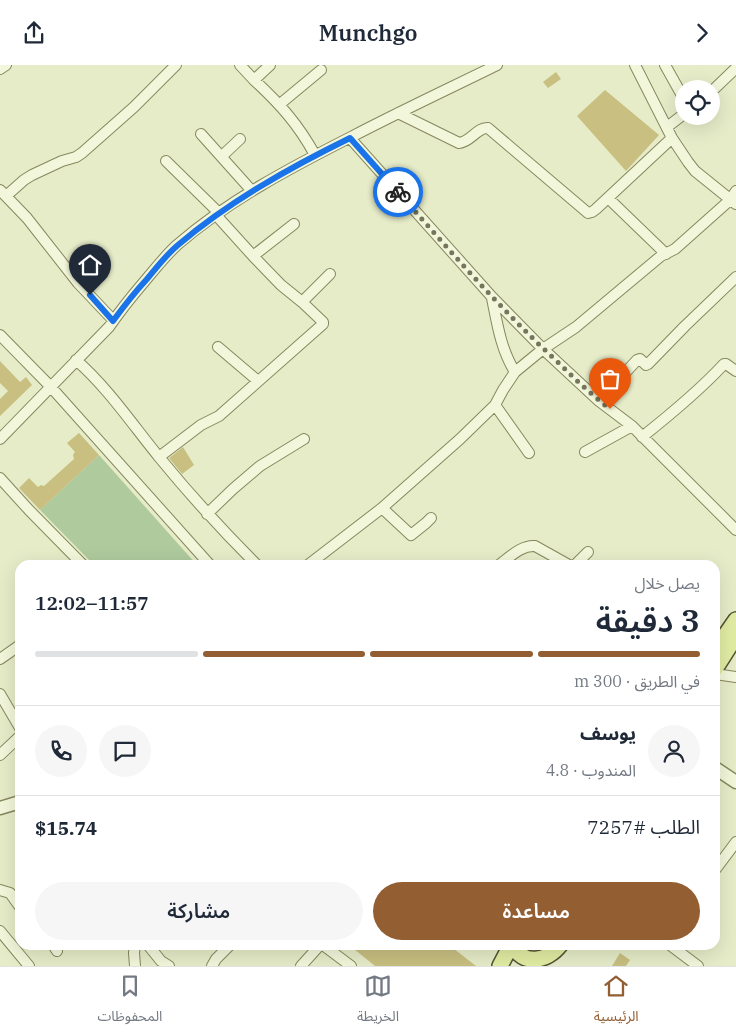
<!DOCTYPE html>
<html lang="ar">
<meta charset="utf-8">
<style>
:root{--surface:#fff;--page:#f6f6f7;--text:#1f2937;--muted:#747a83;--line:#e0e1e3;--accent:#925e32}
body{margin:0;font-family:"IBM Plex Serif","Noto Sans Arabic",serif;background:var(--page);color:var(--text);direction:rtl;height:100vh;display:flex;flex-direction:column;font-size:19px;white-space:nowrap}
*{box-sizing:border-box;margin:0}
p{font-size:16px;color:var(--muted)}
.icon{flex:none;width:28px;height:28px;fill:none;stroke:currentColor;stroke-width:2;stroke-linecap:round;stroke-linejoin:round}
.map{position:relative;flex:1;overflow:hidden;direction:ltr}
.details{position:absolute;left:15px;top:495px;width:705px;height:390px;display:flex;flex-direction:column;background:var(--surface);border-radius:15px;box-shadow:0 5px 20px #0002;direction:rtl}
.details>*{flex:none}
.controls{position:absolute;left:675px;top:15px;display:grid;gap:10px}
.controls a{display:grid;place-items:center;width:45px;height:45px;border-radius:50%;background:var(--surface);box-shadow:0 5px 20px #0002;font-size:25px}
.pin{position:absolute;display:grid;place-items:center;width:42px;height:42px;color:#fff;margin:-51px -21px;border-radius:50% 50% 50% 0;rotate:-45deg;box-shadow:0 0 5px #0007}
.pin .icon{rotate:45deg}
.courier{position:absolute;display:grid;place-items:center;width:50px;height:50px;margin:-25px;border:4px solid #1a73e8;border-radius:50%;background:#fff;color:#222;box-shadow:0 1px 6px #0007}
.headline em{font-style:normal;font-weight:600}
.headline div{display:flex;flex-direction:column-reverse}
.headline{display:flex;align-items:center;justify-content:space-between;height:85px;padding:0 20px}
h1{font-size:32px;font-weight:600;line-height:38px}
.bar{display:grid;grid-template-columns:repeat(4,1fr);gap:8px 5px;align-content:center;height:60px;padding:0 20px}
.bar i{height:6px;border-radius:4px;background:var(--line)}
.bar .active{background:var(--accent)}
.bar p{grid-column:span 4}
.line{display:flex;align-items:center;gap:12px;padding:0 20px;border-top:1px solid var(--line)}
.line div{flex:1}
.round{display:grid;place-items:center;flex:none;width:52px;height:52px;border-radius:26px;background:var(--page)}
.primary-button{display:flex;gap:10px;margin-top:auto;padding:10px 20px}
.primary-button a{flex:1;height:58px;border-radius:30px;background:var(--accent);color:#fff;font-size:20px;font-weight:600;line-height:58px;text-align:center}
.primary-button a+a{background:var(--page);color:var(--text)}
header{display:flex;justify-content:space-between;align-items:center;height:65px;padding:0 20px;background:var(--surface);font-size:22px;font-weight:600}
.tab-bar{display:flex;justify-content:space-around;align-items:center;height:70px;border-top:1px solid var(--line);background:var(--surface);font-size:14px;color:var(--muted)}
.tab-bar a{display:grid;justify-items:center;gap:2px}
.tab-bar .active{color:var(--accent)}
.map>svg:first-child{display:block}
.green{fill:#afca9d}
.building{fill:#c8bf81}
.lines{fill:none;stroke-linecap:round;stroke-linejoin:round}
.minor-casing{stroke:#87875e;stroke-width:12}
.tertiary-casing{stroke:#87875e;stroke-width:15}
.primary-casing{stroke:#555332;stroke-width:18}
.minor{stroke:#f2f7db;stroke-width:10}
.tertiary{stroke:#f2f7db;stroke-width:12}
.primary{stroke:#e1eca3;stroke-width:15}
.done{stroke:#75765b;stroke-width:5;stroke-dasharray:0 9}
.route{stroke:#1a73e8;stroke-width:6}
</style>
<header><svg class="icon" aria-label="forward" viewBox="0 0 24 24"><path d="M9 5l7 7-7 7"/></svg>Munchgo<svg class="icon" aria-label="share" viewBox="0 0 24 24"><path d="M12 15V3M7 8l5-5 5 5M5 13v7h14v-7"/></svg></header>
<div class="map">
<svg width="736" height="901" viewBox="0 0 736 901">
<rect width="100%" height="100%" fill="#e6ecc8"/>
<path class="green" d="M99 390 197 500H94L40 445Z"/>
<path class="building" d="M556 7 561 14 548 23 543 17Z
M605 25 659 70 626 106 577 51Z
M0 296 20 317 26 312 32 320 0 351V334L8 326 0 318Z
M79 368 99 390 40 445 19 423 29 413 38 422 41 420 44 421 74 394 73 390 75 387 67 378Z
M183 382 194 400 182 409 169 393Z
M349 880H449L476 901H375Z
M620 888 630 895 626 901H612Z"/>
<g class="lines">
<defs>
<path id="minor" d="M240 0 254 15 270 0
M635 0 672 73 688 97 695 106 736 139
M665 0 684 34
M0 4 6 0
M254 15C280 39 298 59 315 90
M711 27 736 3
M280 39 321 5
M398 48 459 78C471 77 477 62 488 63L588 148 592 147 596 144 672 73
M667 62 684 49
M201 69 252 126
M350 73 492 232 543 284 599 336 632 361 736 465
M222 91 240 74
M166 96 219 148
M0 125 27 153 78 218 113 255
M6 131 24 115 32 110 62 96 76 92 82 88 134 42 176 0
M608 133 666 189
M216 150 253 191 281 220 302 237 330 209
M253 191 294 159
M492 233C497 258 501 285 515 307
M0 270 50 321 210 500
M218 282 258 316
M76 295C108 323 132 359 159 392 190 430 222 465 257 500
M599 336 637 295 640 294 646 300 648 299 685 261 736 212
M495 340 529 388
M642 372C671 349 699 326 724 299H726L736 306
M0 374 109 262C120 246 132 231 144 217 155 204 165 191 177 180 229 135 290 103 351 72 399 47 448 24 497 0
M585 387 632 361
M159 392 201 360 219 351 323 259V257L302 237
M0 413 29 445 83 500
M382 443 411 470 426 458 431 453
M207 449 233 424 260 401 304 374
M308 500 382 443 460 374 495 340 503 325 515 307 543 284 576 262 661 191 675 184 730 135 736 126
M499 500C510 492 521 480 535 481L569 500
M575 500 588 487
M0 594 20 580
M715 609 736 612
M0 629 20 663
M0 690 20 671
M715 805 736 777
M0 825 10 828 20 842
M0 866 29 901
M53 880 57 886
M148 880 161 896 169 901
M323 880 351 901
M670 880 698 901
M135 901 134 888 135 880
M212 901 216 894 230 880
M301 901 320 880"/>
<path id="tertiary" d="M715 703 736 717
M0 743 20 737"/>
<path id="primary" d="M720 578 736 555
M715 604 736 571
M513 880C522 901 547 897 560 880
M500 901 511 880"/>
</defs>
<use href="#minor" class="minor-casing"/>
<use href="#tertiary" class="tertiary-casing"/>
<use href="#primary" class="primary-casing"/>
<use href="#minor" class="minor"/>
<use href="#tertiary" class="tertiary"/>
<use href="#primary" class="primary"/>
</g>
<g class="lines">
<path class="done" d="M398 127C451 187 503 247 562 301 577 316 593 331 610 344"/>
<path class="route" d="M90 230 113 256C124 241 135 227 147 214 157 202 166 190 178 180 230 136 289 103 350 73L398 127"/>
</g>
</svg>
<div class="controls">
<a><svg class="icon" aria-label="locate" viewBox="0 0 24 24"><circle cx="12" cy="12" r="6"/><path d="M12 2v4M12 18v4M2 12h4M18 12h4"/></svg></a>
</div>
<div class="pin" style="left:610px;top:344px;background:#ea580c"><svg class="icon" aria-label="bag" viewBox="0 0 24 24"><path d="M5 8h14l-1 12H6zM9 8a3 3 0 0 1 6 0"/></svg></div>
<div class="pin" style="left:90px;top:230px;background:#1f2937"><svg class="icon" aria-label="home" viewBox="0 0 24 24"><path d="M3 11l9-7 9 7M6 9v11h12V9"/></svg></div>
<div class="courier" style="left:398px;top:127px"><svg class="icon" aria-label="bike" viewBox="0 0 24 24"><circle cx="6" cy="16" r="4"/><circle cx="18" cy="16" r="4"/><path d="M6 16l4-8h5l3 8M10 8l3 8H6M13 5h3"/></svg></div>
<section class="details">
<div class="headline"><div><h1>3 دقيقة</h1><p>يصل خلال</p></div><em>11:57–12:02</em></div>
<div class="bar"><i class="active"></i><i class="active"></i><i class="active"></i><i></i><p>في الطريق · 300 m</p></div>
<div class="line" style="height:90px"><a class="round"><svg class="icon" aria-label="person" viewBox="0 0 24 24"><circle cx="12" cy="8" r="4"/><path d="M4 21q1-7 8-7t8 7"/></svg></a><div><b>يوسف</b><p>المندوب · 4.8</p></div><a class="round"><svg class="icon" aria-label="chat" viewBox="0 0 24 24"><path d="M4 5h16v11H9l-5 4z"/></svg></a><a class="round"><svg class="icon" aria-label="phone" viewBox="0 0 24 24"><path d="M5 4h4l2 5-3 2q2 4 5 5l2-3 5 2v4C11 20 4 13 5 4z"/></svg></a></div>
<div class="line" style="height:65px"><div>الطلب #7257</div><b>$15.74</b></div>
<div class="primary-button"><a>مساعدة</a><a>مشاركة</a></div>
</section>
</div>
<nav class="tab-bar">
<a class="active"><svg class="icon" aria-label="home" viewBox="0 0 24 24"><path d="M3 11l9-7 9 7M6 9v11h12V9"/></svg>الرئيسية</a>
<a><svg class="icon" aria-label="map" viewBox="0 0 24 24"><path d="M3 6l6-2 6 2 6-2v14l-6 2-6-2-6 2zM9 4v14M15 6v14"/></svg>الخريطة</a>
<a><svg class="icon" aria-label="saved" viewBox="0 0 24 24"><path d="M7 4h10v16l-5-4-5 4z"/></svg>المحفوظات</a>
</nav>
